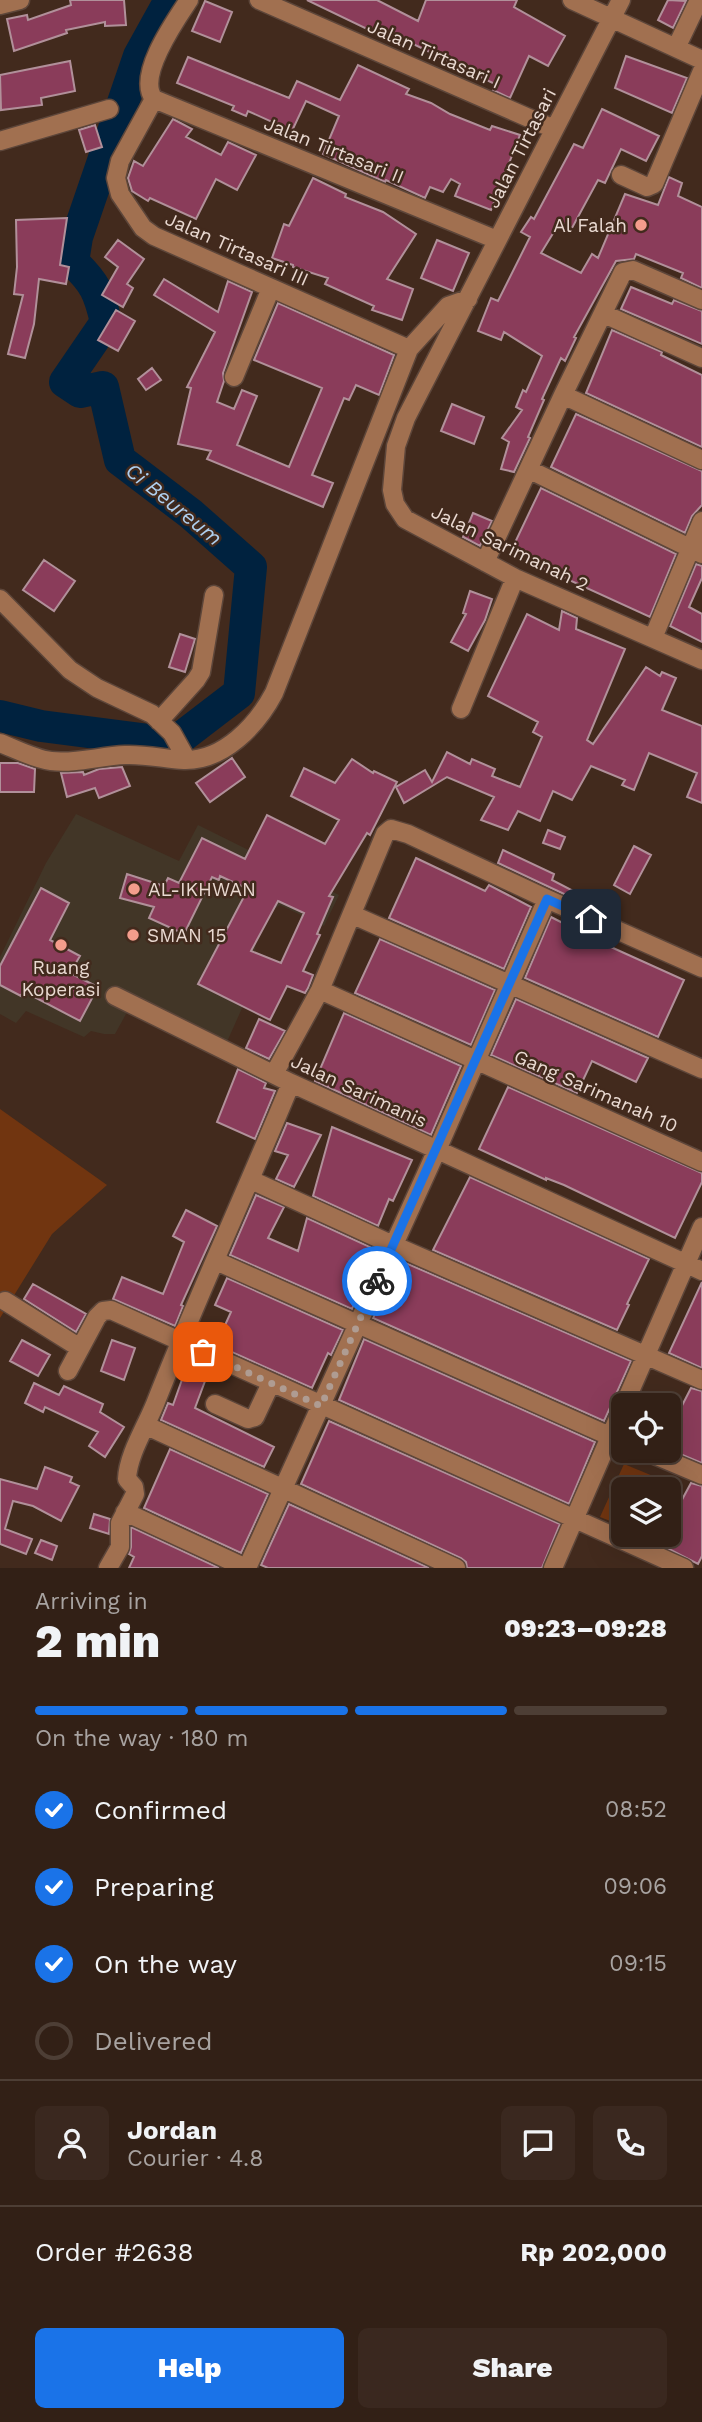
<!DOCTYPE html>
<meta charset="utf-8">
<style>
:root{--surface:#322016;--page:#3a281f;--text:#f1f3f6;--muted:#a8a3a1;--line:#4d3e35;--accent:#1a73e8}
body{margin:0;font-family:"Work Sans",sans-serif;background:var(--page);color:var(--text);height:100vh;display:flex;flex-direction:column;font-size:26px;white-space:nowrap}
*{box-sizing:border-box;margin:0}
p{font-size:23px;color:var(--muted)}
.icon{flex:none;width:38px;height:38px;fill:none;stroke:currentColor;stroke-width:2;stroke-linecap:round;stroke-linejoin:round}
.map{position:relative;height:1568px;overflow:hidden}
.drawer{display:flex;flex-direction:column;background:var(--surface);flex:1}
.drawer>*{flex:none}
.tools{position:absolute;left:611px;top:1393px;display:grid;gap:14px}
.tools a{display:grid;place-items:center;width:70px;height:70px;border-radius:10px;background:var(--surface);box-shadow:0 7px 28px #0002,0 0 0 2px var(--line);font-size:35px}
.pin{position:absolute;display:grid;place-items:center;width:60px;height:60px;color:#fff;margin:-30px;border-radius:14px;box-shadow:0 4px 10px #0006}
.courier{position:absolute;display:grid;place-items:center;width:70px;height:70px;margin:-35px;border:5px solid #1a73e8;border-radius:50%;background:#fff;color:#222;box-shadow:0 2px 9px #0007}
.headline em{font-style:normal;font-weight:800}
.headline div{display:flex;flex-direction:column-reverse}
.headline{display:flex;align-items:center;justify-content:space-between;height:119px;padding:0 35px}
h1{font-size:46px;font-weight:800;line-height:52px}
.bar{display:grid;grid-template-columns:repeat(4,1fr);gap:10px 7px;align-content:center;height:84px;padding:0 35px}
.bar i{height:9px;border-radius:5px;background:var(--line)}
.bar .on{background:var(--accent)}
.bar p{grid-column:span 4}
.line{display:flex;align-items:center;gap:18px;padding:0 35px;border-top:2px solid var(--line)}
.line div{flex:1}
.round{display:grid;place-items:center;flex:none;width:74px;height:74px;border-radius:10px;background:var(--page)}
ol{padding:0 35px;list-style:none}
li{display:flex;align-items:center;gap:21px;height:77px}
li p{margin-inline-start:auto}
li .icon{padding:7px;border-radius:50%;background:var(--accent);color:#fff;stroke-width:4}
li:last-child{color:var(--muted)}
li i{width:38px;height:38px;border:4px solid var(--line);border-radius:50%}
.action{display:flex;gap:14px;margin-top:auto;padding:14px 35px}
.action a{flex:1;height:80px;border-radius:10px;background:var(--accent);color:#fff;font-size:28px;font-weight:800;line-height:80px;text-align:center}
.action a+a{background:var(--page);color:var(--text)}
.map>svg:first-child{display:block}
.education{fill:#423627}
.green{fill:#713510}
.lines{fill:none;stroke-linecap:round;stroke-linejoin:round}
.river{stroke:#00223f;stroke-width:32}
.building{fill:#8a3c5a;stroke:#b1909a;stroke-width:2;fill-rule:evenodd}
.minor-casing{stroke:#5d463a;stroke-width:21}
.minor{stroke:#a17050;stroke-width:18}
.done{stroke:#af9c92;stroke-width:7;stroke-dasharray:0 12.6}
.route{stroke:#1a73e8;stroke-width:9}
.poi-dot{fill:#f49d8c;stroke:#422a1d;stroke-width:2.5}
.labels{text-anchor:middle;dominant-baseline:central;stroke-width:5;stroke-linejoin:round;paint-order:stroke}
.street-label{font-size:19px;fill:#e9d9d1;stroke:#422a1d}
.poi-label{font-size:19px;fill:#e9d9d1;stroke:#422a1d;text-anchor:start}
.water-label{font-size:21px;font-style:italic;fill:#aecfef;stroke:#422a1d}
</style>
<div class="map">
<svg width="702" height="1568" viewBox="0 0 702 1568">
<rect width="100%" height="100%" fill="#422a1d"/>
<path class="education" d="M76 814 179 861 198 825 339 895 324 926 280 905 254 923 256 944 243 1006 226 1044 136 996 115 1034H104L91 1031 84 1037 26 1011 16 1023 0 1014V957L46 863Z"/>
<path class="green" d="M0 1109 107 1185 52 1234 0 1318Z
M624 1464 653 1476 647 1489H623V1526L600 1517Z"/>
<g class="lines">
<path class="river" d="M0 716 41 726 165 742 179 739 239 693 251 567 191 514 120 460 103 387 80 392 65 382 106 322C99 292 95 283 73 262L77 237 139 56 170 0"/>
</g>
<path class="building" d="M70 0H124L126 25 105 26V22L66 30 67 33 14 51 7 19 27 15 28 20 71 5Z
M307 0H377L418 21 426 0H517L514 7 565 36 548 66 529 56 510 98 493 90 495 84 397 36 394 42Z
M668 0 686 1 673 28 658 20Z
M205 1 232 12 220 42 192 31Z
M626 56 687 78 672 113 615 88Z
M188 57 289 98 297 81 340 100 358 65 409 89 406 94 431 103 450 114 490 130 492 126 520 135 491 210 455 196 460 184 451 179 443 192 430 187 425 198 386 180 385 182 323 154 339 116 306 101 292 131 248 111 246 116 232 110 234 106 177 83Z
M70 61 75 91 41 98 42 105 1 110 0 75Z
M602 109 659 136 646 161 621 149 605 183 598 180 572 228 560 222 541 253 581 273 592 254 598 258 625 194 658 205 669 177 682 183 678 196 702 207V288L681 278 683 273 636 254 634 259 616 261 574 337 576 338 565 361 561 358 542 399 544 400 528 437 530 438 514 472 501 469 509 442 502 438 522 410 516 407 523 390 526 392 542 356 504 332 501 340 478 331 491 298 498 301 530 237 521 232 531 217 534 219 574 144 583 148Z
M173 119 192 129 186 137 221 155 228 142 256 155 237 190 216 179 196 219 150 198 148 201 132 191 128 178 134 161 143 166Z
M95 125 102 147 86 152 79 130Z
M313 178 346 194 345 197 383 212 416 234 387 279 413 289 402 320 372 310 374 306 325 284 328 278 293 267V265L272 258 284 224 289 226Z
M67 218 60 265 69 267 66 284 39 279 34 324 25 358 8 354 23 295 14 294 17 267 16 220Z
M118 240 144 259 127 284 133 288 123 307 102 295 118 267 105 257Z
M437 240 469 253 453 291 421 278Z
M164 279 218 312 228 281 252 292 223 373 224 381 217 402 234 409 242 390 257 396 237 445 289 467 322 388 254 360 278 303 394 355 379 395 356 385 349 400 344 398 312 475 333 483 323 507 207 459 211 451 178 444 191 388 187 387 215 332 154 295Z
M631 287 672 304 674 300 702 311V344L621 309Z
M116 310 135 321 118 351 98 340Z
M612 330 662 352 661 355 663 356 702 375V447L586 393Z
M152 368 161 380 146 390 138 379Z
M452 404 484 417 474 444 441 431Z
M576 414 702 471V505L692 516 685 533 551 467Z
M541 488 676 554 650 617 510 553Z
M473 513 492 521 480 546 463 537Z
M44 560 75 581 54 611 23 590Z
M696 564 702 566V578L689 607 702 614V642L670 626Z
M470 591 492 599 485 620 468 651 451 642 466 614 463 613Z
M562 611 577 618 576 629 625 649 587 740 593 744 646 667 660 676 662 672 676 678 662 710 702 726V803L687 797 697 773 649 753 634 790 622 785 625 780 591 766 572 800 553 791 540 821 518 811 508 830 481 820 494 797 447 777 404 803 396 787 425 770 432 782 447 752 470 764 472 759 495 769 492 776 520 787 542 737 533 732 538 722 488 696 527 614 559 630Z
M180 634 195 639 185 672 169 667Z
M232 758 245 777 210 802 196 783Z
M352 759 373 773 374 771 397 782 370 835 367 833 329 896 333 897 317 934 320 935 303 971 313 975 308 988 305 993 287 986 270 1020 198 984 248 889 220 876 219 880 212 877 184 934 149 918 154 907 120 898 127 874 164 886 168 878 179 883 202 838 245 859 267 815 325 844 339 820 291 796 304 768 335 783ZM278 901 304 913 281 963 251 951Z
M0 763H18L35 769 34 792H0Z
M122 767 130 786 99 798 95 788 67 797 61 773 83 772 84 775 99 769Z
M548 830 565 837 560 849 543 843Z
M634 846 651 855 630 894 614 885Z
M503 850 554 874 552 880 581 895 579 901 498 863Z
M416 858 485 891 489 885 531 907 504 969 389 918Z
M41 888 69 903 50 940 80 956 70 973 98 987 80 1021 23 991 21 996 0 985V966Z
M551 917 602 943 684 980 658 1037 525 978Z
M380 939 495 990 471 1045 355 993Z
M516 999 648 1058 636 1082 592 1061 577 1093 491 1055Z
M344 1013 461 1066 431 1135 315 1081Z
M259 1019 285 1031 269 1059 246 1048Z
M238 1069 266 1083 264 1088 275 1091 255 1139 217 1122Z
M508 1087 702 1173V1182L675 1238 564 1185 546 1178V1180L479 1149Z
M287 1123 321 1135 294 1187 276 1179 288 1155 275 1151Z
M332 1127 412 1160 393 1201 389 1199 378 1226 313 1196Z
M470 1177 649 1259 627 1304 629 1305 617 1330 433 1250Z
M256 1195 284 1207 268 1238 298 1251 307 1218 370 1247 358 1277 365 1281 352 1309 230 1255Z
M186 1210 217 1226 181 1305 183 1306 175 1326 113 1299 122 1277 163 1294 184 1242 173 1236Z
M401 1261 631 1361 604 1421 373 1318Z
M227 1278 343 1330 331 1355 328 1353 312 1388 216 1345 231 1312 215 1305Z
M702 1282V1368L669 1353Z
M33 1284 86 1314 76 1332 24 1299Z
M364 1339 595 1442 569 1504 339 1400Z
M22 1340 50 1355 38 1376 10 1361Z
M112 1340 135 1348 124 1380 101 1371Z
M184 1374 205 1381 195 1408 274 1447 264 1467 161 1420 168 1403 173 1405Z
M34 1383 59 1395 64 1386 103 1404 100 1412 124 1427 105 1457 89 1446 98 1432 45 1407 43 1412 25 1403Z
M691 1388 702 1391V1463L668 1449V1433Z
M329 1421 560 1524 542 1568H467L466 1562 461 1558 301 1484Z
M170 1449 268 1494 241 1553 144 1508Z
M45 1467 72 1477 70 1482 79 1486 61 1521 33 1506 13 1501 5 1529 32 1539 26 1554 0 1544V1479L37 1489Z
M691 1483 702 1486V1556L698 1564 661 1545 666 1535H668L677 1509Z
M289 1504 429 1568H268L261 1565Z
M94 1514 110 1519 109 1534 90 1528Z
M131 1527 219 1568H129L134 1557 129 1554 131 1547Z
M41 1540 57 1546 52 1560 35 1553Z"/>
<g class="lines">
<defs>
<path id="minor" d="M259 0 554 129
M572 0 702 60
M621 0 406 418 396 446 392 490 395 504 405 519 515 578 702 660
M0 5 20 0
M676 48 699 0
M154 99 120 161 116 178 120 194 143 228 154 236 409 349
M154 99 497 240
M154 99C136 76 175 21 189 0
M0 141 109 109
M621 175 647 187 654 184 702 71
M604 314 702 358
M234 377 271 288
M563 395 702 460
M530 470 702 554
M485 562 563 395 623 272 633 270 702 300
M0 599 70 670 97 688 152 714 172 733 187 760
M653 638 702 521
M461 709 515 578
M159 721 196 680 201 672 214 595
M0 743C16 749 34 759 51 761 76 764 100 756 125 755 145 754 165 759 184 760 224 761 257 725 274 693L409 349 448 306 468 299
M353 915 702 1069
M320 990 702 1162
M115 996 291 1083 702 1271
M274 1074 320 990 385 834 391 829 408 834 547 899 702 968
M251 1180 393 1245 702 1380
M216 1261 623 1442
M5 1301 80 1348
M68 1371 97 1317 103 1311 111 1310 684 1568
M215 1404 248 1419 255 1417 271 1383
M624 1405 702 1227
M147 1426 456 1568
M645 1451 702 1475
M125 1512 246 1568
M108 1568 120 1547V1523L135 1494 134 1487 127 1479C128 1453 148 1424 157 1399 199 1293 247 1189 291 1083
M247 1568 441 1141 547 899
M553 1568 623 1407"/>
</defs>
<use href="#minor" class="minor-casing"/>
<use href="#minor" class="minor"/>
</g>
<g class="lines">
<path class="done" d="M203 1352 321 1406 377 1281"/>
<path class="route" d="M377 1281 547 899 591 919"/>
</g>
<g class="poi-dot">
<circle cx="641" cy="225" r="7"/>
<circle cx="134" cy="889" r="7"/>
<circle cx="133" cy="935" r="7"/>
<circle cx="61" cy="945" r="7"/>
</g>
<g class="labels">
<g class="street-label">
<text transform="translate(434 54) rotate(24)">Jalan Tirtasari I</text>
<text transform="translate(521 148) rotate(-63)">Jalan Tirtasari</text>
<text transform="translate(334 150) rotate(22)">Jalan Tirtasari II</text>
<text transform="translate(237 249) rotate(24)">Jalan Tirtasari III</text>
<text transform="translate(510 548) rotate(26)">Jalan Sarimanah 2</text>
<text transform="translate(359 1091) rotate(25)">Jalan Sarimanis</text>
<text transform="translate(596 1091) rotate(24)">Gang Sarimanah 10</text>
</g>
<g class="poi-label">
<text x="627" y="225" text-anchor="end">Al Falah</text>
<text x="148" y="889">AL-IKHWAN</text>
<text x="147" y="935">SMAN 15</text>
<text x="61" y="967" text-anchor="middle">Ruang<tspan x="61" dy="22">Koperasi</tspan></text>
</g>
<g class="water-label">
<text transform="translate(174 504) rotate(39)">Ci Beureum</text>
</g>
</g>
</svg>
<div class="tools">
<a><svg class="icon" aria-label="locate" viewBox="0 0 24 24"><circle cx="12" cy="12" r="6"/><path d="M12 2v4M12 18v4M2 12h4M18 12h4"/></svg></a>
<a><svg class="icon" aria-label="layers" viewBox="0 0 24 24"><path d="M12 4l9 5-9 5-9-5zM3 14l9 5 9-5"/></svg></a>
</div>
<div class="pin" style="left:203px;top:1352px;background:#ea580c"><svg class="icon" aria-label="bag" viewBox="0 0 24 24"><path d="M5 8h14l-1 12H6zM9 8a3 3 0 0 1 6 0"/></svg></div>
<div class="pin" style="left:591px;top:919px;background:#1f2937"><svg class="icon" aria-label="home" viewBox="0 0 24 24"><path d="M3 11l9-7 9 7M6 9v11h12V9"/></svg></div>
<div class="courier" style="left:377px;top:1281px"><svg class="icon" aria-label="bike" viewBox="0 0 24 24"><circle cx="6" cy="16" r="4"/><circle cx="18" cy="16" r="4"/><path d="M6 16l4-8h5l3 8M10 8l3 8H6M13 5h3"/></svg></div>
</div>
<section class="drawer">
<div class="headline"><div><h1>2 min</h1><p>Arriving in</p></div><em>09:23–09:28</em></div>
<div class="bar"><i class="on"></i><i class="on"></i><i class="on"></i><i></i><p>On the way · 180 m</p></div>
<ol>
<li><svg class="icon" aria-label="check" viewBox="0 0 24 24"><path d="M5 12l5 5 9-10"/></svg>Confirmed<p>08:52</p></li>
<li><svg class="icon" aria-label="check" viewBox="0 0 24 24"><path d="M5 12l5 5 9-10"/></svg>Preparing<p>09:06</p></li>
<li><svg class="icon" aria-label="check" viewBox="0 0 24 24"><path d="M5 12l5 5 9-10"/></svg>On the way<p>09:15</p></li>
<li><i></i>Delivered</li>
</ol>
<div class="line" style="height:126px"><a class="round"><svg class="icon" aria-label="person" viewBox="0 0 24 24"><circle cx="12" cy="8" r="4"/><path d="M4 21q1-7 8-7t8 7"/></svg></a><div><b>Jordan</b><p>Courier · 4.8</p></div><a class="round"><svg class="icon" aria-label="chat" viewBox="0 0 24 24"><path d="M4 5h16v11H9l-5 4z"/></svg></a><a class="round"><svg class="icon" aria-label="phone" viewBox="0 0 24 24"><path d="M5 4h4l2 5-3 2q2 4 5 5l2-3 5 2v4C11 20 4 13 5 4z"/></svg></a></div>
<div class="line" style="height:91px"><div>Order #2638</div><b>Rp 202,000</b></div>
<div class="action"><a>Help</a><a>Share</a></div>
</section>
